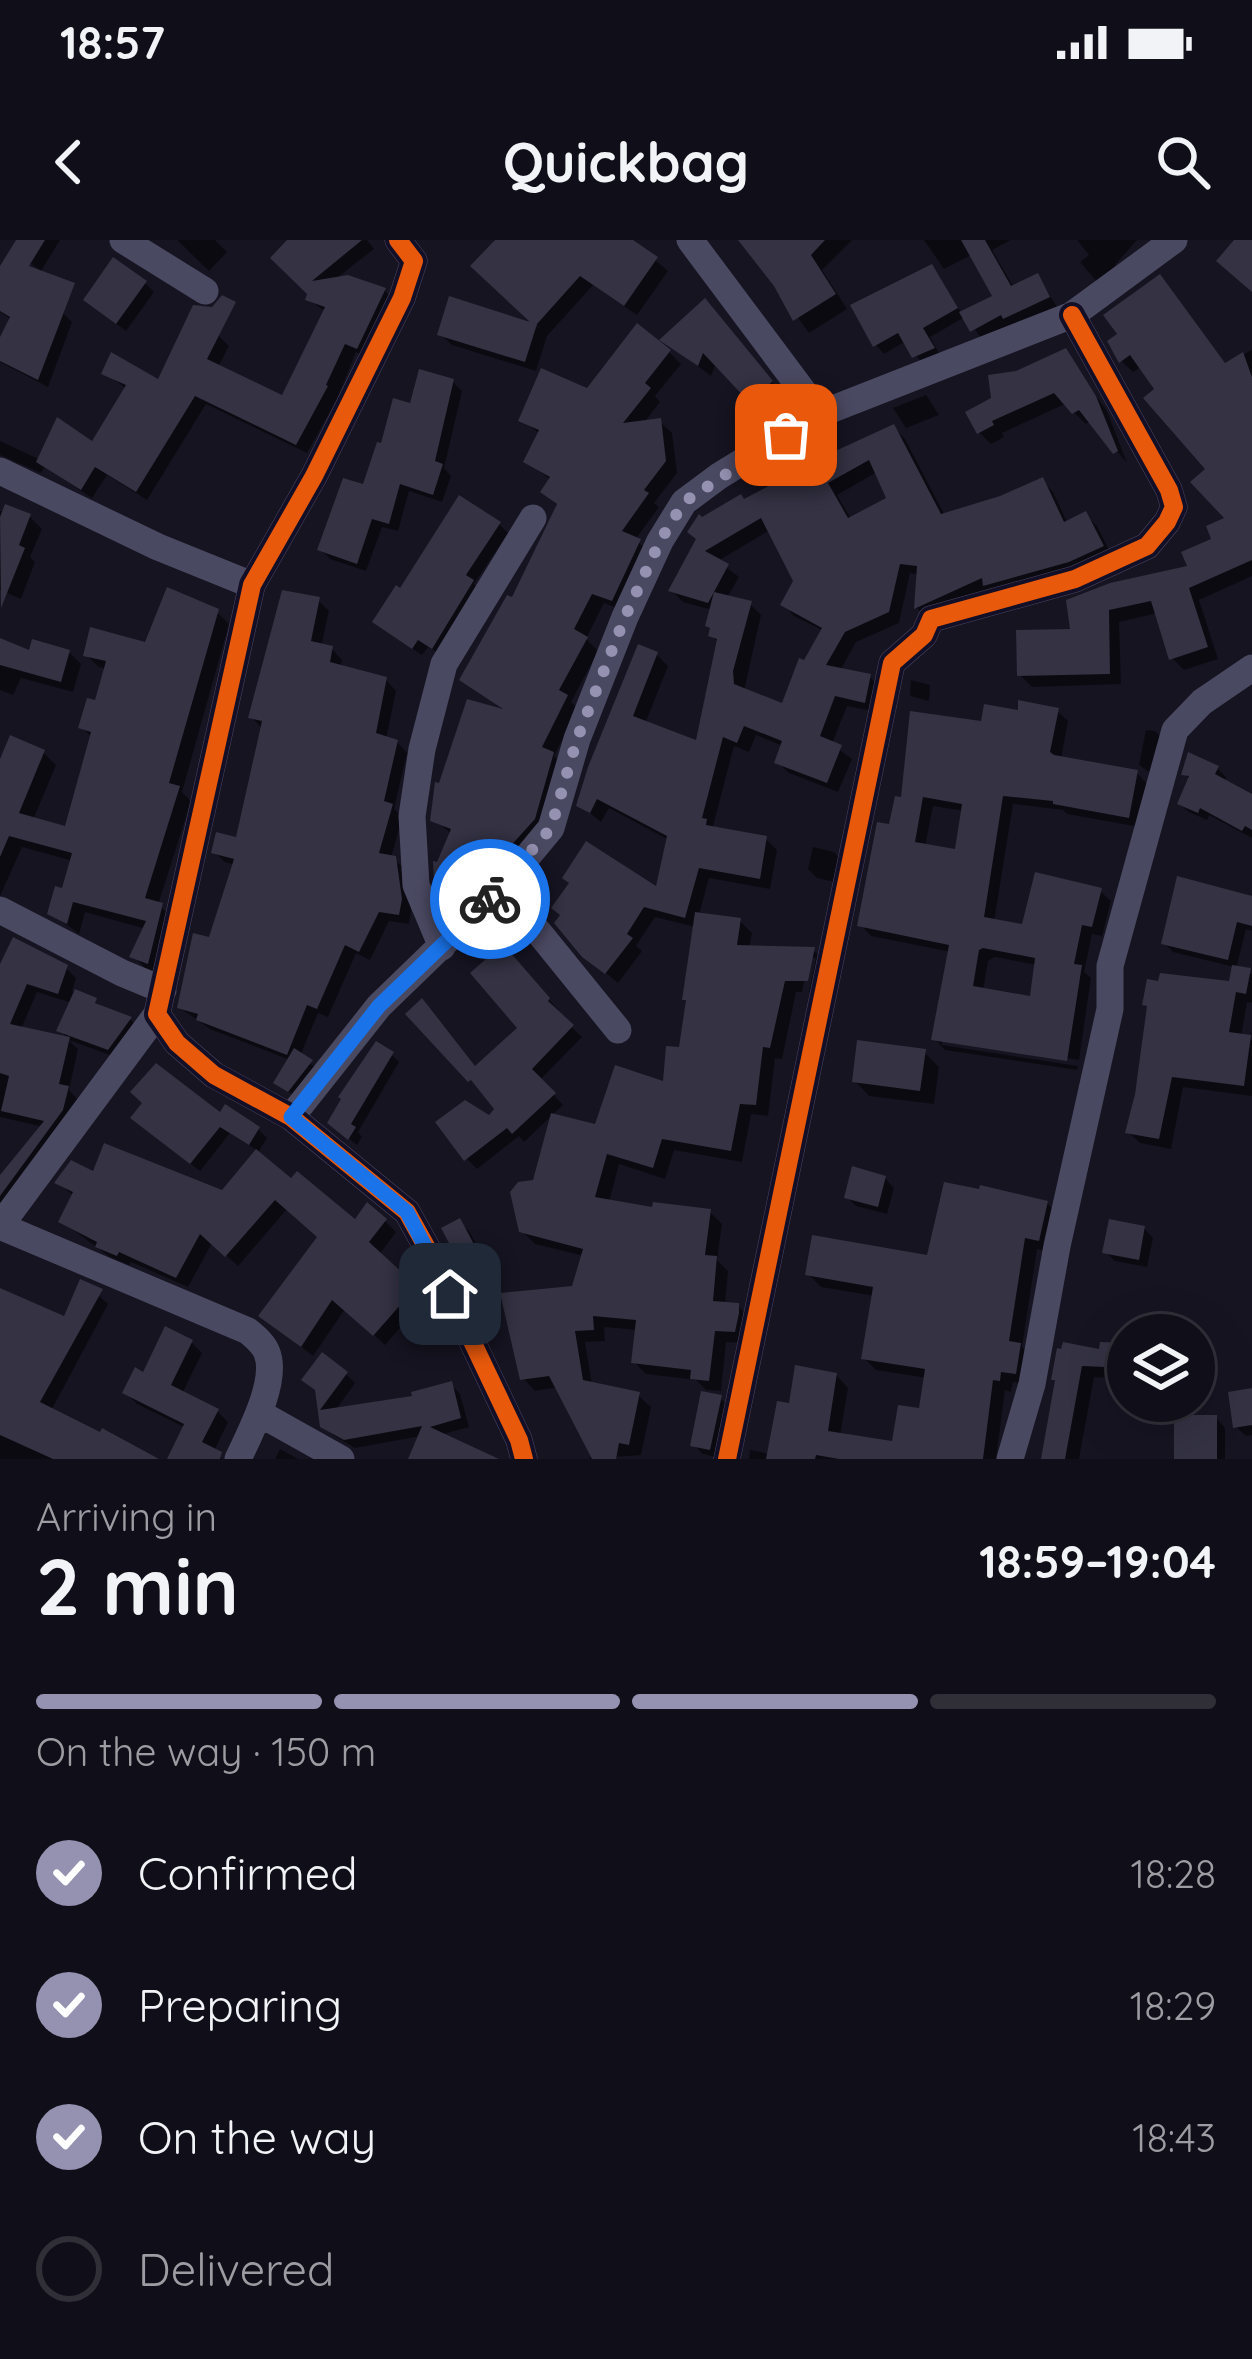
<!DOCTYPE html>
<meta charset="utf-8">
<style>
:root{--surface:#100f19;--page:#191822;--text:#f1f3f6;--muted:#9c9ca2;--line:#302f38;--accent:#9591b1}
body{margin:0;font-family:Quicksand,sans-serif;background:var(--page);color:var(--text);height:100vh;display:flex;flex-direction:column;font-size:45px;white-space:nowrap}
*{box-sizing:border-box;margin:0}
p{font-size:39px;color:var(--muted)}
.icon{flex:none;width:66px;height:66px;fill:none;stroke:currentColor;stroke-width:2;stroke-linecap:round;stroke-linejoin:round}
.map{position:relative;height:1219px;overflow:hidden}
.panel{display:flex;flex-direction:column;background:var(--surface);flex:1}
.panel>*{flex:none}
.tools{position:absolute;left:1107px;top:1074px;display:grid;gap:24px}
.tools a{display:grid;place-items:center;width:108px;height:108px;border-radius:50%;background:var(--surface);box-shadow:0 12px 48px #0002,0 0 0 3px var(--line);font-size:60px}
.pin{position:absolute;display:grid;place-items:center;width:102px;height:102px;color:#fff;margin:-51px;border-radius:24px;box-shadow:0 6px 18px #0006}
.courier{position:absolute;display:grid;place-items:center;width:120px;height:120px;margin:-60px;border:9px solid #1a73e8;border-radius:50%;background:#fff;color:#222;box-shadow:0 3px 15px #0007}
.summary em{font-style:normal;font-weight:700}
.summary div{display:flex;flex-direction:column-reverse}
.summary{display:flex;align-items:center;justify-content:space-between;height:204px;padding:0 36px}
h1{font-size:78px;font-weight:700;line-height:90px}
.bar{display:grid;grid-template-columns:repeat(4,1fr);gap:18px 12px;align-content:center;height:144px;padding:0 36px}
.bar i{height:15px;border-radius:9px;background:var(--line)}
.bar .selected{background:var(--accent)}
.bar p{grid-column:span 4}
ol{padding:0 36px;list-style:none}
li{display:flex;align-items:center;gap:36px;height:132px}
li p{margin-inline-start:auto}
li .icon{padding:12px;border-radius:50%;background:var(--accent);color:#fff;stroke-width:4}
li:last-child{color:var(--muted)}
li i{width:66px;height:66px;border:6px solid var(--line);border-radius:50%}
.status{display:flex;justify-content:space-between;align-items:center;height:84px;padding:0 60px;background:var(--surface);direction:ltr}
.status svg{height:33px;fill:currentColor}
header{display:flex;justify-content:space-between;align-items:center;height:156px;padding:0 36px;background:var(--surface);font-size:54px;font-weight:700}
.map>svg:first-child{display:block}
.shadow{fill:#0007;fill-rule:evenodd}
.building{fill:#343243;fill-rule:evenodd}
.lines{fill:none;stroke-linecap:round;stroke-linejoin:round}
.minor{stroke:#4a4962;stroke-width:27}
.cycleway-casing{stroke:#130f26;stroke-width:26}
.cycleway{stroke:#e8590c;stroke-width:18}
.done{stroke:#9591b1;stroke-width:12;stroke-dasharray:0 21.6}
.route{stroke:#1a73e8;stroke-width:15}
</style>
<div class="status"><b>18:57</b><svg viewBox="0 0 49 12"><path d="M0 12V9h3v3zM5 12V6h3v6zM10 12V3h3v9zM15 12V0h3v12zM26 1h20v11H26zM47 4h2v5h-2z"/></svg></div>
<header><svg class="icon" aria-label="back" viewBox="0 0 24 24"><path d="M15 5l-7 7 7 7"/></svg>Quickbag<svg class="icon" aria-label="search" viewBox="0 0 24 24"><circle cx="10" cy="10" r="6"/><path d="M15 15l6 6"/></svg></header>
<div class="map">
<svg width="1252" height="1219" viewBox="0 0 1252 1219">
<rect width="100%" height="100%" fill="#161421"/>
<path class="shadow" d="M17 0H60L41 31 23 18Z
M177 0H215L227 12 209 31Z
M292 0H367L374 9 334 40 385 51 395 61 367 117 356 112 337 159 307 213 206 164 147 260 107 235 92 258 45 227 41 233 0 215V201L41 220 93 205 127 149 105 133 159 143 218 95 229 106 218 127 283 159 326 72 308 59 310 54Z
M493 0H631L668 31 637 75 593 45 547 96 536 131 452 105 440 94 451 60 540 88 474 26 496 3Z
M742 0H852L822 30 847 69 809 93Z
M924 0H1011L992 10 1014 48 1037 37 1058 68 983 100 965 77 930 97 941 117 923 125 906 101 884 114 876 105 932 28 962 74 996 57 973 14 944 29Z
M1077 0H1137L1115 25 1123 36 1104 50 1080 22 1089 15Z
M1160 38 1227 126 1252 109V336L1199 360 1218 419 1184 430 1172 418 1158 373 1119 382 1121 444 1032 447 1020 435 1073 392 1069 362 1192 328 1229 279 1209 229 1158 150 1141 127 1133 132 1121 121Z
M0 41 63 73 72 82 48 147 0 122V104L12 80 0 72Z
M145 43 154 52 126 91 96 69Z
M717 75 783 155 763 172 716 123 711 136 663 100Z
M669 112 681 124 655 156 660 162 643 184 660 182 672 193 677 233 654 263 659 267 635 300 651 313 624 371 604 363 586 399 598 411 571 462 578 469 554 516 565 527 546 591 471 674 456 668 443 655 452 594 433 579 505 471 462 439 513 361 559 267 543 252 551 240 527 221 540 194 522 180Z
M1065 112 1107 171 1127 223 1091 180 1086 184 1065 164 1002 193 1004 197 991 204 979 192 995 159 1017 133Z
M452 141 462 151 444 228 451 236 442 262 409 251 398 291 382 287 366 331 330 319 321 310 365 247 383 207 412 166Z
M926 155 939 175 906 188 893 168Z
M893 187 905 199 945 276 1001 259 1042 240 1053 252 1068 284 1085 275 1097 286 1113 318 928 379 917 368 920 335 910 333 899 383 856 402 840 431 870 437 881 448 876 472 847 466 832 504 852 519 838 552 789 533 777 522 783 506 756 495 749 512 734 506 712 590 766 599 777 610 770 649 709 638 699 675 739 680 752 693 749 709 813 710 825 722 819 752H809L816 718H809L802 752H796L782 819 775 818 768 876 751 874 742 922 674 910 665 939 619 924 609 962 655 970 710 972 722 984 717 1020 728 1031 725 1065 738 1066 750 1078 746 1103 726 1102 721 1151 706 1150 696 1140 646 1134 634 1122 638 1090 604 1087 605 1101 585 1102 592 1145 638 1155 651 1167 641 1215 590 1219 591 1212 558 1147 535 1151 523 1138 575 1049 584 1016 535 1004 522 991 535 943 597 888 665 845 682 811 695 687 655 677 636 706 642 711 618 743 584 715 658 651 669 600 609 568 601 582 580 565 657 415 668 426 645 484 698 504 719 403 711 395 712 370 683 362 672 351 744 262ZM877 232 890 259 851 279 837 255ZM770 290 796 341 783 364 794 376 824 391 784 467 744 451 761 375 750 364 727 358 739 337 718 321Z
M0 271 30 277 42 289 30 317 35 322 21 359 0 350Z
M499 284 508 293 474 344 481 351 442 415 428 407 422 415 384 390 401 352Z
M318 360 329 371 321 407 332 409 342 420 340 428 386 440 396 451 386 499 397 502 407 513 394 569 402 577 391 618 406 629 411 671 409 684 389 681 370 720 356 713 328 777 318 773 300 816 320 831 298 859 277 843 290 820 210 789 180 768 211 700 236 625 225 622 214 612 238 601 263 489 251 477Z
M217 372 229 384 182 552 191 561 158 665 174 678 160 734 145 728 133 716 146 689 85 672 79 694 51 673 64 652 73 621 22 607 0 656V527L43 512 56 525 33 580 67 589 92 498 82 487 97 464 107 429 99 427 86 415 147 406Z
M0 401 31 414 69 412 81 424 73 452 21 438 13 455 0 450Z
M911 440 930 445 929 461 910 456Z
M1057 471 1068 481 1061 519 1137 533 1147 544 1139 587 1067 574 1063 570 1013 564 994 682 1024 687 1100 651 1111 661 1102 696 1092 694 1084 732 1091 738 1079 820 942 799V805L1078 826 1077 830 945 810 935 799 951 712 871 696 861 685 903 561 983 484 1021 474ZM933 566 964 571 957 612 925 607ZM995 717 1037 725 1033 759 983 751 988 721Z
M1146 490 1155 491 1164 500 1155 536 1139 525Z
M1217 528 1226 537 1224 542 1252 557V598L1209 575 1207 580 1189 572 1180 564 1191 540 1185 534Z
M813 607 834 612 843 621 838 643 817 638 808 629Z
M1252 659V691L1246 689 1236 729 1252 734V763L1247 762 1241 797 1252 801V856L1183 847 1171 909 1140 903 1128 892 1150 769 1145 764 1232 744 1234 727 1173 712 1164 703Z
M513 718 558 770 556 772 582 797 540 840 563 865 524 902 519 896 477 929 467 919 498 869 409 774 476 829 521 788Z
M0 723 66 728 76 738 72 751 131 780 139 788 118 818 69 800 60 790 72 763 37 752 21 789 68 800 78 809 69 850 77 859 72 881 0 963V940L44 887 0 877Z
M924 812 939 827 934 864 869 856 855 841Z
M392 815 399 822 358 892 362 897 357 905 339 891Z
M220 877 258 889 267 898 257 914 291 942 355 983 385 981 396 992 379 1015 426 1059 385 1105 345 1069 313 1116 262 1076 320 998 287 969 238 1026 212 1003 188 1047 131 1022 129 1025 110 1017 61 981 74 956 58 943 94 935 223 954 258 911 230 893 200 931 142 886Z
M885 938 894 948 887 974 856 966 847 957Z
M1047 963 1059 976 1051 1012 1037 1009 1022 1107 1032 1118 1027 1144 1013 1142 1011 1152 1005 1150 996 1219H749L750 1210 770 1214 791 1166 836 1135 848 1148 840 1196 894 1205 921 1172 927 1138 876 1130 864 1118 875 1056 821 1047 808 1034 930 1019Z
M459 982 469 991 491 1033 476 1040 467 1031Z
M1144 988 1153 998 1147 1027 1115 1021 1105 1012Z
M0 1052 65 1080 97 1054 108 1064 51 1171 101 1196 104 1192 153 1219H0Z
M191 1102 202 1113 182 1154 217 1171 228 1182 214 1211 222 1219H170L186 1188 137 1164 126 1153Z
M1128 1104V1139L1094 1137 1079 1219H1044L1058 1143 1054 1139 1102 1112 1103 1105Z
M346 1134 355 1143 335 1171 416 1158 451 1144 460 1154 469 1187 440 1195 492 1219H411L421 1196 355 1208 333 1195 323 1185 318 1152Z
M1252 1151V1195L1246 1196 1236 1187Z
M720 1158 730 1167 719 1218 703 1214 694 1205Z
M1177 1178H1216L1225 1188V1219H1177Z
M280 1209 298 1219H275Z"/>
<path class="building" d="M16 0H45L29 26 75 43 38 140 0 121V97L10 77 0 71V26Z
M287 0H362L312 41 348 35 386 48 357 109 345 104 326 145 328 146 296 205 195 156 136 252 95 227 81 250 36 222 57 177 92 201 126 145 101 134 111 112 158 139 193 65 212 67 222 55 236 62 207 119 282 155 325 67 305 60 307 54 270 18Z
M495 0H633L658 17 624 66 580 36 537 84 525 122 437 95 449 56 530 82 470 26Z
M738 0H825L811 15 836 54 793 81 774 46Z
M961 0H985L1011 46 1038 33 1050 57 1003 79 1001 75 970 92 959 72 992 56Z
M1234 0H1252V52L1216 21Z
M113 17 147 41 116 84 83 60Z
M932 24 958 68 923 88 935 108 912 118 898 93 873 107 850 65Z
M1160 34 1225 123 1243 112 1252 137V320L1189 348 1208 407 1169 420 1151 361 1109 370 1110 434 1017 436 1016 390 1070 389 1066 360 1110 343 1187 326 1181 312 1211 299 1206 286 1224 278 1190 242 1205 229 1143 158 1154 149 1130 115 1119 123 1107 101 1117 94 1103 75Z
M705 58 773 141 749 162 703 113 698 126 659 100Z
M637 83 671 110 645 143 651 148 623 183 661 178 666 221 644 250 649 253 622 291 641 299 612 361 592 354 574 389 588 397 559 450 568 455 542 507 554 512 535 579 458 664 440 656 434 641 433 621 437 622 451 589 430 581 435 542 439 543 467 459 503 469 459 440 507 355 512 357 557 264 540 252 550 237 523 222 539 190 518 181 541 128 587 148Z
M1066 108 1096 156 1118 211 1113 214 1079 170 1072 174 1054 153 992 181 994 185 977 194 965 172 991 158 988 135 1016 131Z
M419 129 454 139 435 221 443 224 433 255 400 244 389 284 372 279 357 324 317 310 343 238 363 244 377 202 381 203 393 158 410 163Z
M894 184 941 274 1000 256 1043 237 1064 282 1086 271 1104 306 1069 322 983 346 982 338 914 369 917 326 900 324 889 372 845 392 826 425 871 434 865 463 835 456 820 496 842 505 827 543 774 523 782 501 744 486 737 503 723 497 702 578 707 579 706 585 767 596 760 639 699 628 685 678 644 667 627 694 633 698 605 734 582 717 554 683 560 675 551 668 569 643 562 638 586 601 656 646 667 596 597 559 590 573 576 566 588 527 638 404 658 412 633 476 696 500 717 399 708 396 710 388 705 386 714 352 708 363 668 351 696 299 687 292 699 274 702 277 741 254 744 259 780 240 772 225 780 220 791 228 790 224 826 204 831 213ZM869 220 886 258 848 278 828 243ZM761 278 793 341 780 365 822 388 804 420 799 418 782 463 734 444 733 431 752 361 714 352 729 324 705 311Z
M459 255 501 282 466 335 474 340 432 409 418 400 412 409 372 382 396 345 400 348Z
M5 264 31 274 19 305 25 308 1 368 0 277Z
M167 347 219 369 169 543 180 546 145 658 163 663 148 724 129 717 146 681 73 662 67 684 47 674 55 646 62 648 72 613 9 596 0 617V519L10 495 45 510 19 573 65 586 91 492 78 488 87 458 95 460 106 421 83 416 90 387 145 402Z
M282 350 320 357 311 401 333 406 330 422 387 437 376 493 398 500 384 561 393 564 379 613 396 616 402 659 399 675 379 672 359 712 345 705 317 769 307 765 287 815 196 780 198 774 177 768 193 693 209 697 234 619 211 613 216 592 236 597 262 481 248 478Z
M0 398 29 410 32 399 70 410 61 442 0 425Z
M1018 460 1059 468 1050 512 1054 515 1138 530 1129 578 1053 564V561L1003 556 984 677 1022 684 1035 632 1102 648 1092 687 1082 685 1074 724 1082 725 1067 821 931 800 949 705 857 686 877 582 889 584 895 556 901 557 910 471 981 481 984 464 1018 470ZM923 557 962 564 955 609 915 602ZM983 708 1035 718 1030 756 973 746 979 710Z
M1188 512 1219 526 1215 534 1252 554V590L1245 586 1242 591 1200 568 1198 573 1177 564 1189 536 1181 535Z
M1177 636 1252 656V686L1237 682 1228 720 1161 704Z
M695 672 741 678 737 705 815 707 808 741H785L770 808 763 807 756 865 740 864 731 911 662 899 653 928 607 914 595 957 652 967 653 962 711 969 705 1015 717 1016 713 1061 739 1063V1073L735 1092 715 1091 709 1141 690 1139 691 1130 631 1123 636 1080 593 1076 594 1090 575 1091 583 1140 640 1152 629 1205 619 1203 616 1219H592L549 1136 520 1140 500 1053 572 1046 583 1009 519 992 510 952 518 942 533 940 551 873 595 884 615 825 663 841 666 806 679 807 686 760H682Z
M13 697 68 725 58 754 27 744 10 784 70 797 59 844 69 846 63 870 0 956V935L44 881 1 871 9 836 0 833V724Z
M503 704 550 758 548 761 574 785 532 829 556 853 512 894 507 888 464 921 435 882 465 860 489 875 494 869 471 840 468 842 405 774 422 758 475 826 517 788 470 733Z
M1232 725 1251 728 1246 754 1236 752 1229 792 1251 795 1244 846 1172 837 1159 899 1125 893 1135 854 1147 766 1142 765 1147 739 1158 741 1160 733 1229 741Z
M75 749 97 758 95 763 132 777 108 810 56 791Z
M857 800 926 809 920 851 852 842Z
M376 801 394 812 351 884 356 887 348 900 327 883 341 859 338 857Z
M294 808 313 820 288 852 273 843Z
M156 823 220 872 225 864 260 887 249 905 220 887 190 924 130 878 142 863 130 852Z
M104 903 222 950 256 909 291 938 297 931 355 979 367 962 387 979 369 1002 417 1046 373 1096 332 1060 301 1107 258 1076 317 997 275 960 225 1017 200 994 176 1038 119 1012 117 1016 95 1007 97 1002 58 982 73 952 54 943 71 920 93 931Z
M852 926 886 936 878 967 844 958Z
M944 942 979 949 980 945 1048 961 1039 1001 1025 998 1009 1101 1021 1103 1016 1134 1001 1132 1000 1141 993 1140 983 1219H839L816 1215 815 1219H766L777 1161 789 1163 795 1125 837 1133 828 1191 892 1201 898 1165 919 1168 925 1129 861 1119 873 1047 805 1035 812 995 927 1015Z
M460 978 484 1023 465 1033 441 988Z
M1109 979 1145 986 1139 1020 1102 1013Z
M80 1039 103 1049 40 1162 100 1192 102 1188 159 1219H53L0 1195V1048L64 1076Z
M165 1086 193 1100 171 1145 219 1169 202 1202 222 1212 220 1219H167L184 1184 122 1153 135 1127 143 1132Z
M1063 1102 1099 1109 1100 1102 1126 1103 1128 1128 1082 1126 1065 1219H1041L1055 1140H1051L1057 1108 1061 1109Z
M322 1112 348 1132 320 1170 412 1156 411 1152 452 1141 461 1178 430 1187 499 1219H408L422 1186 344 1200 320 1187 315 1150 301 1140Z
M1252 1148V1185L1233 1188 1228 1152Z
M701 1151 722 1155 710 1210 690 1206Z
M1174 1175H1217V1219H1174Z"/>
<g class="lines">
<path class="minor" d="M123 0 205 51
M398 0 414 21 402 58 314 236 252 345 157 774 177 803 214 835 291 877 407 972 432 1017 519 1200 524 1219
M690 0 820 174
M0 231 158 307 252 345
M502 647 618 790
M0 670 122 733 163 750
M442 707 416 645 412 576 422 509 444 424 533 278
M291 877 379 766 502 647 551 588 577 499 625 377 660 301 684 262 719 236 820 174 1072 75 1174 0
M0 986 248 1091C255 1097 264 1104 267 1113 278 1141 250 1193 238 1219
M0 986 157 774
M259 1173 341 1219
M727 1219 892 423 924 395 931 379 1075 339 1147 306 1167 282 1174 267 1169 250 1072 75
M1010 1219 1032 1144 1057 1006 1110 769V726L1175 490 1202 462 1252 428"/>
<defs>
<path id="cycleway" d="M398 0 414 21 402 58 314 236 252 345 157 774 177 803 214 835 291 877 407 972 432 1017 519 1200 524 1219
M727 1219 892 423 924 395 931 379 1075 339 1147 306 1167 282 1174 267 1169 250 1072 75"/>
</defs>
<use href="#cycleway" class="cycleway-casing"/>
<use href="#cycleway" class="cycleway"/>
</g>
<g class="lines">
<path class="done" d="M490 659 551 588 577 499 625 377 660 301 684 262 786 195"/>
<path class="route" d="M450 1054 407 972 291 877 379 766 490 659"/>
</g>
</svg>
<div class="tools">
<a><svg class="icon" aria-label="layers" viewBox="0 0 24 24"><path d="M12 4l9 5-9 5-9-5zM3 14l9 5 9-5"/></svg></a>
</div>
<div class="pin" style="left:786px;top:195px;background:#ea580c"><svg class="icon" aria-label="bag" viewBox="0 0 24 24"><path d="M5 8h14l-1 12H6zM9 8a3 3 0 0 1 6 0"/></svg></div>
<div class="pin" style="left:450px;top:1054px;background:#1f2937"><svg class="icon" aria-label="home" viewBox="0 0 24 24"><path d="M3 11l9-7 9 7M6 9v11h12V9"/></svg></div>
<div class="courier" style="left:490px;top:659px"><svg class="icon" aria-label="bike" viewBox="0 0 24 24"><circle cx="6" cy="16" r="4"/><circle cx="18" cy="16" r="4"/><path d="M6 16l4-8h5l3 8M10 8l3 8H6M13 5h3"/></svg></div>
</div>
<section class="panel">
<div class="summary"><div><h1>2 min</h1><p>Arriving in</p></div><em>18:59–19:04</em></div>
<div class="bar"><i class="selected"></i><i class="selected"></i><i class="selected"></i><i></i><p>On the way · 150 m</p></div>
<ol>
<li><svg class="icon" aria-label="check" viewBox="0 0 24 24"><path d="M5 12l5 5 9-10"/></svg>Confirmed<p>18:28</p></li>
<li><svg class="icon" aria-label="check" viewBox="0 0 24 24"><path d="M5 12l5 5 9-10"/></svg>Preparing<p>18:29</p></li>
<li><svg class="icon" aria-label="check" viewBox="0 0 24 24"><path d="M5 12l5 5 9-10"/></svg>On the way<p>18:43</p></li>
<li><i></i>Delivered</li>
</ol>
</section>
